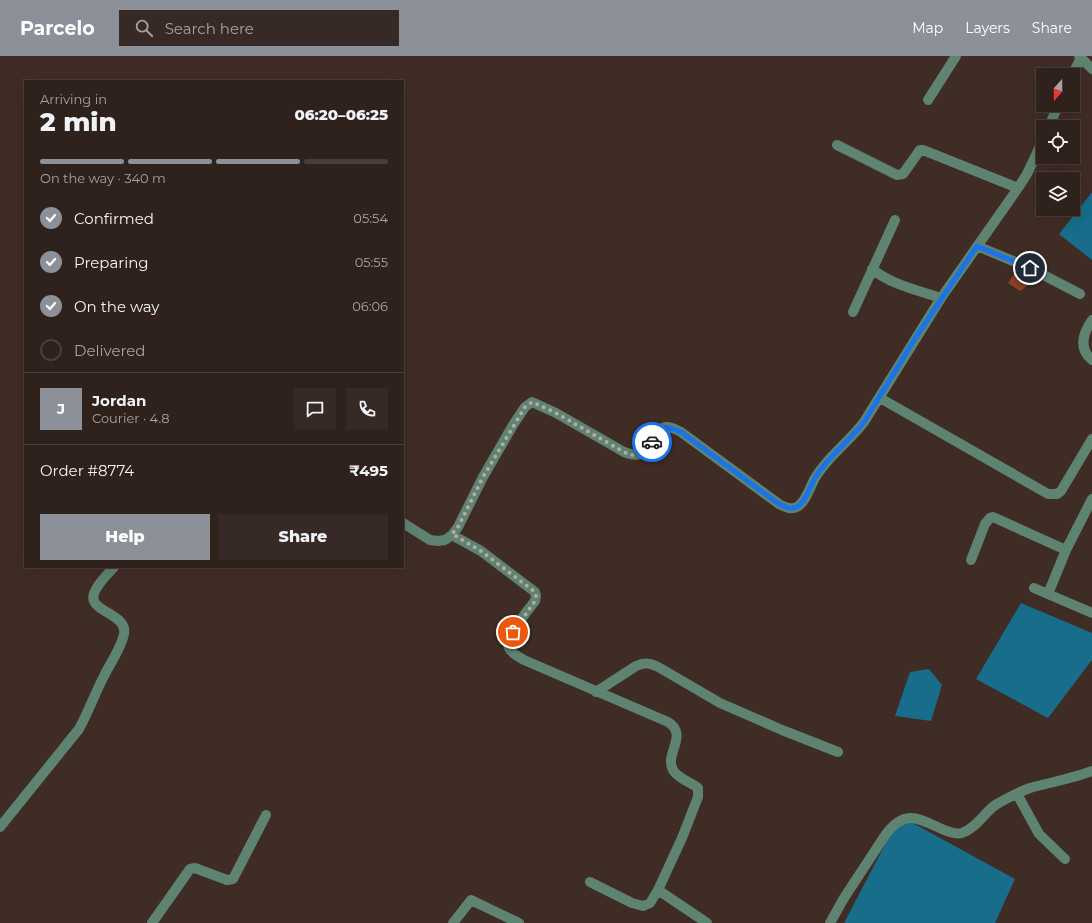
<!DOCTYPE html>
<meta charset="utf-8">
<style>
:root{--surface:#2f211c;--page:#372925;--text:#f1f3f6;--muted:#a7a3a3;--line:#4a3e3b;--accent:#8c9099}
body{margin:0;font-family:Montserrat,sans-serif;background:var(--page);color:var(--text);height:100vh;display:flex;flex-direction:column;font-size:15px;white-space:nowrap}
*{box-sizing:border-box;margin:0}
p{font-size:13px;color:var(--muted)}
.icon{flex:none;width:22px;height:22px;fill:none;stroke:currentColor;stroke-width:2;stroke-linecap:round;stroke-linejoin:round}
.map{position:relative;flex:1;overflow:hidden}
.panel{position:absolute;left:24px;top:24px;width:380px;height:488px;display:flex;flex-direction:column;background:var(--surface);border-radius:0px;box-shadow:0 4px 16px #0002,0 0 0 1px var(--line)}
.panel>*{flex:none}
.needle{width:26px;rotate:200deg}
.fabs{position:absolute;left:1036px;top:12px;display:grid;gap:8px}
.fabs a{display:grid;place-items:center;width:44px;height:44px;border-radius:0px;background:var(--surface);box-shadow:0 4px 16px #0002,0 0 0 1px var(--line);font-size:20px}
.pin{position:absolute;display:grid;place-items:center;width:34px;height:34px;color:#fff;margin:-17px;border:2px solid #fff;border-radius:50%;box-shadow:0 1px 4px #0007}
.courier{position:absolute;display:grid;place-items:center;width:40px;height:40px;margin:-20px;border:3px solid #1a73e8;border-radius:50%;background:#fff;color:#222;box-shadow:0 1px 5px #0007}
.summary em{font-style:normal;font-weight:800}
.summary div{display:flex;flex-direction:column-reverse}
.summary{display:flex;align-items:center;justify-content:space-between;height:68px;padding:0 16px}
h1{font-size:26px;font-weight:800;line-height:30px}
.bar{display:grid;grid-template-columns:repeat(4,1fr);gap:6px 4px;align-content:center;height:48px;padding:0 16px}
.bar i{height:5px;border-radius:3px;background:var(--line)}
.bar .on{background:var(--accent)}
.bar p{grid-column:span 4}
.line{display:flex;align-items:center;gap:10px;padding:0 16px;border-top:1px solid var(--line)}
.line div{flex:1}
.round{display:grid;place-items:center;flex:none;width:42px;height:42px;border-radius:0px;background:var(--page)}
ol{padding:0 16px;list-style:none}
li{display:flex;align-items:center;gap:12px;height:44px}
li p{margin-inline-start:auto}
li .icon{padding:4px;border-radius:50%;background:var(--accent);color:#fff;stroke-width:4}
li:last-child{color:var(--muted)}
li i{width:22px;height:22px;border:2px solid var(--line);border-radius:50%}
.action{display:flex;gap:8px;margin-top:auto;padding:8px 16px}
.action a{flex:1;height:46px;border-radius:0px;background:var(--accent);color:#fff;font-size:16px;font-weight:800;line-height:46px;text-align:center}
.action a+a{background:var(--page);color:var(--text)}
header{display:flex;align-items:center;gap:24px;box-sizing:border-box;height:56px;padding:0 20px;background:var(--accent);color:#fff}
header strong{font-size:19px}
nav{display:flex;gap:22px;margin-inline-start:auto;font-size:14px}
.search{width:280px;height:36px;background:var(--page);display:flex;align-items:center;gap:10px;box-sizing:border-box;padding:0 14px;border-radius:0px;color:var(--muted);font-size:15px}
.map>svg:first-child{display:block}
.water{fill:#176d8a}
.building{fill:#8c4022}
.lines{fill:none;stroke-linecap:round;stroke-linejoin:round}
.minor{stroke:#5e8371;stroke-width:10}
.done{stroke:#b9a9a4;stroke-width:4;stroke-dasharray:0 7.2}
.route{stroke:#1a73e8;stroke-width:5}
</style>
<header>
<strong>Parcelo</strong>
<div class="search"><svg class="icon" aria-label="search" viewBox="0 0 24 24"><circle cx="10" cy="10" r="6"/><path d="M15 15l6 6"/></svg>Search here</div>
<nav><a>Map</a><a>Layers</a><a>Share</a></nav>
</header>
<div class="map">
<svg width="1092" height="867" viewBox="0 0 1092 867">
<rect width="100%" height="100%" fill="#3f2c25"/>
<path class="water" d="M1092 136V204L1059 178Z
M1021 547 1092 577V604L1048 662 976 623Z
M929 613 942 629 931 665 895 660 910 616Z
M900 760 1015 823 995 867H844Z"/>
<path class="building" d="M1016 215 1034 221 1030 228 1020 235 1008 227Z"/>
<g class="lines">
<path class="minor" d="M1079 0 1092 13
M1072 19 1081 2
M928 44 956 0
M1049 71 1058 49
M837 89 897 119 903 118 920 94H923L1018 132
M977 190 1030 212 1080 238
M872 213C892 229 917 234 941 242
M853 256 895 164
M1092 264C1083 277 1078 292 1092 304
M880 342 1048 438H1057L1061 435 1092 383
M403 467 430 484 438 485 445 484 452 479 458 471 483 421 513 369 525 351 532 346 556 357 624 396C657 409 648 371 667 371 672 371 677 374 681 376L779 448C785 451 790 454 797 451 806 446 810 431 815 422 828 400 849 386 864 366L941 242 1018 132 1027 118 1043 84
M452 479 481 495 535 536 536 540 535 545C529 553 504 582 509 592 511 597 519 601 524 604L668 666C689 679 664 698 673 714 678 723 691 726 698 732V741L682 782 658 834 650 847 643 850 632 847 590 826
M971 504 985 468 990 462 993 461 1066 494
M1034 532 1092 557
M1048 538 1066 494 1092 443
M596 636 636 610C645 606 651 607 660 612L720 647 782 674 838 696
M1017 738 1039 778 1065 803
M0 771 79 673C89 655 95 637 104 620 110 607 121 593 124 578 128 556 84 556 95 535 99 526 108 518 114 511
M658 834 707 867
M152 867 190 813 195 812 227 824 233 823 266 759
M453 867 471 844 519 867
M830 867 844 842 886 778C906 752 919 763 944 774 950 776 956 779 962 777 977 772 986 754 997 748 1007 742 1019 736 1030 732 1051 726 1072 723 1092 715"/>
</g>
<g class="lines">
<path class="done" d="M513 576 535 545 536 540 535 536 481 495 452 478 458 471 483 421 525 351 532 346 556 357 624 396C640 403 643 399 652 386"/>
<path class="route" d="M652 386C662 371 664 368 681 376L779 448C785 451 790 454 797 451 806 446 810 431 815 422 828 400 849 386 864 366L916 281 977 190 1030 212"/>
</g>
</svg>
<div class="fabs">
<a><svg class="needle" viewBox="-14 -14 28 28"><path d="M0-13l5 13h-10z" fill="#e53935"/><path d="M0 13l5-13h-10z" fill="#a7a3a3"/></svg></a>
<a><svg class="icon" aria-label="locate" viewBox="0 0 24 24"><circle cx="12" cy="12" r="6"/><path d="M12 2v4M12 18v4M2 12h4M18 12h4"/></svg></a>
<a><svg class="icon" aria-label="layers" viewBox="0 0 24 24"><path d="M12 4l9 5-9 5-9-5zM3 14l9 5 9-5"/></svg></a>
</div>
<div class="pin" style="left:513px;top:576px;background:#ea580c"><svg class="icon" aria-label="bag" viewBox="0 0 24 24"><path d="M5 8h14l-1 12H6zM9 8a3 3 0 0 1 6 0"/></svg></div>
<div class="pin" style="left:1030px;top:212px;background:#1f2937"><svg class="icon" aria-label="home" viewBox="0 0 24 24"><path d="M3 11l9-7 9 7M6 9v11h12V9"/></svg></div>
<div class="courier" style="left:652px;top:386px"><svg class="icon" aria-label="car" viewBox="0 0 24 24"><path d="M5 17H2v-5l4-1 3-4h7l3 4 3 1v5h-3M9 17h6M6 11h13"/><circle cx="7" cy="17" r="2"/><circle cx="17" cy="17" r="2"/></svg></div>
<section class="panel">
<div class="summary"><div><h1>2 min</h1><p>Arriving in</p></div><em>06:20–06:25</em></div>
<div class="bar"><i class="on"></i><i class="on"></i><i class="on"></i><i></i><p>On the way · 340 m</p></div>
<ol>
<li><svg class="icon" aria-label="check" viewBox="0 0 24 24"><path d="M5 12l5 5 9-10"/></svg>Confirmed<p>05:54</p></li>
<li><svg class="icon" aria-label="check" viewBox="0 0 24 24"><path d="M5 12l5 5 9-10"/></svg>Preparing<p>05:55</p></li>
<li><svg class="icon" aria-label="check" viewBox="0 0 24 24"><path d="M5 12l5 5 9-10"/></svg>On the way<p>06:06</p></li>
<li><i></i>Delivered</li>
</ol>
<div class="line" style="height:72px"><b class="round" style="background:var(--accent);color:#fff">J</b><div><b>Jordan</b><p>Courier · 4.8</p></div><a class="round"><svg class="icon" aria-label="chat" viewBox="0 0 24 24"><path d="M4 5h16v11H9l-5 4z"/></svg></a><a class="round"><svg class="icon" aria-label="phone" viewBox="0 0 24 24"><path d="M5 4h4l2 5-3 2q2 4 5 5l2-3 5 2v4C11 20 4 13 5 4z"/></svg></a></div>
<div class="line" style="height:52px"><div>Order #8774</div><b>₹495</b></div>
<div class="action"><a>Help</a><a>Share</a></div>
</section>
</div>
